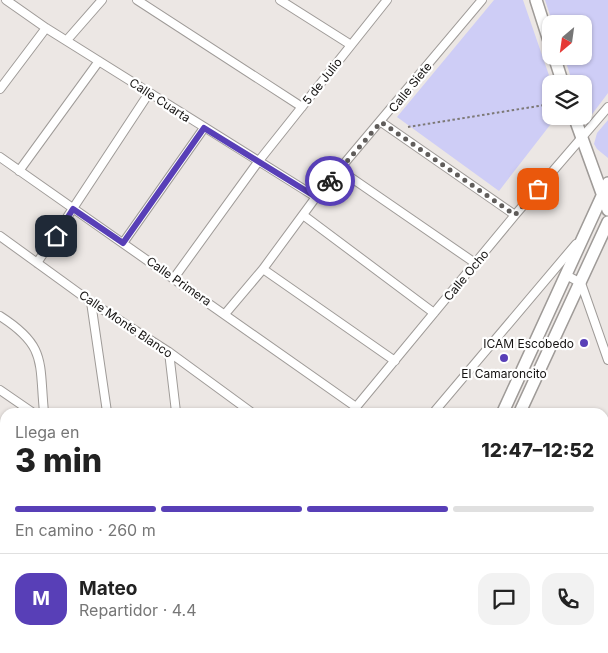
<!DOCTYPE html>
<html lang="es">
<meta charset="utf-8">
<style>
:root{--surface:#fff;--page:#f2f2f2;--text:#222;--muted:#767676;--line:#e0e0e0;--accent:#583fb7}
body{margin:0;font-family:Inter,sans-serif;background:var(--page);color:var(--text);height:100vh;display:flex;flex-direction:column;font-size:19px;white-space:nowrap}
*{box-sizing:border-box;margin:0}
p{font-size:16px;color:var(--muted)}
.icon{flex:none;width:28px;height:28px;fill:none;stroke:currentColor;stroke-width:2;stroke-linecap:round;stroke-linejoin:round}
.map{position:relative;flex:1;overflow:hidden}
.details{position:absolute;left:0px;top:408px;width:609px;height:246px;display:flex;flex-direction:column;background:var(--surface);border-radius:15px 15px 0 0;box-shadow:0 1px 4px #0004}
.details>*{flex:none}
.needle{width:32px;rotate:209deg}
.buttons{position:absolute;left:542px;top:15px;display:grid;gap:10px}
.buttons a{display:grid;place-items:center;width:50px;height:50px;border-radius:10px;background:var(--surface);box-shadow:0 1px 4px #0004;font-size:25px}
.pin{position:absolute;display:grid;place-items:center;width:42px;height:42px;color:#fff;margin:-21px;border-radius:10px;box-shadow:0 2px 8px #0006}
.courier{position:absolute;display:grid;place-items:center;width:50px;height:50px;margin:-25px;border:4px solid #583fb7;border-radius:50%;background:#fff;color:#222;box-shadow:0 1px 6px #0007}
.overview em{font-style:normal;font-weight:800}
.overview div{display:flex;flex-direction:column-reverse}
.overview{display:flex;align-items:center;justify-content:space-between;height:85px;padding:0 15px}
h1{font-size:32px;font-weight:800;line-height:38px}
.bar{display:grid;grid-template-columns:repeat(4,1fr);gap:8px 5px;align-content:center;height:60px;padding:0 15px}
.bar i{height:6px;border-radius:4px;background:var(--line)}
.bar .on{background:var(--accent)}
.bar p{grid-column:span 4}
.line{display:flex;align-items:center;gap:12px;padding:0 15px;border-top:1px solid var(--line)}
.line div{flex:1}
.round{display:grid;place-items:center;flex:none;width:52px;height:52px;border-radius:15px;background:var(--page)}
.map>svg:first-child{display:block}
.green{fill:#cecdf6}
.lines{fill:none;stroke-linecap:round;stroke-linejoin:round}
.stream{stroke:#777595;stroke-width:3}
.street-casing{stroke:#9f9b98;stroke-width:10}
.secondary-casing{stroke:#9f9b98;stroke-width:14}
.path{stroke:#7d7977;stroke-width:2;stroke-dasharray:2.5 2.5;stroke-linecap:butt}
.street{stroke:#fff;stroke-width:8}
.secondary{stroke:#fff;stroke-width:11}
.done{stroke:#605d5b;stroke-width:5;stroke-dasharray:0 9}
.route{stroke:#583fb7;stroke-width:6}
.poi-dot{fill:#583fb7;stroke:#fff;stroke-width:2}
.labels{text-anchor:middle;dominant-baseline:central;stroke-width:4.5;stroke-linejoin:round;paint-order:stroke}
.street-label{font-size:12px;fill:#141211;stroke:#fff}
.poi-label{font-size:12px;fill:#141211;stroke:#fff;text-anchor:end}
</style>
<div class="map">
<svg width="608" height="653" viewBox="0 0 608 653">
<rect width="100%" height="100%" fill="#ece7e4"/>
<path class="green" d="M494 0H523L552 84 551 116H557L499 191 397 117Z
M545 0H608V93L590 117H585L584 115V84H573L564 56H584V24H553Z
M608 120V158L597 149 594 144 597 133Z
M421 649H491L496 653H419Z"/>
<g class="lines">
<path class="stream" d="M0 578 5 581
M84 649 89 653"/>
<defs>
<path id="street" d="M6 0 46 28 316 197
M137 0 302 107
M280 0 351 45
M67 40 102 0
M0 89 46 28
M381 122 515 215
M0 157 356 407
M340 170 475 263
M19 171 99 61
M303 215 434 313
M0 236 91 302 169 352 251 412
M123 243 204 128
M37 263 149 93
M263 269 395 361
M566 275 581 283 608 360
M174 278 258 162 387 0
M91 302 107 412
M225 314 263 269 316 197 482 0
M0 316C47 346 39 362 44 412
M169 352 176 412
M0 390 32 412
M352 412 515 215 608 107
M434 412 576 244
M604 446 608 441
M0 472 5 476
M604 545 608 540
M0 605 4 599
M604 643 608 638
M64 649 69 653
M112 649 117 653
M138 649V653
M205 649 206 653
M504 649 509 653
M232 653 236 649
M316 653 320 649
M596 653 599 649"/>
<path id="secondary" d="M536 0 551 47
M554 56 563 84
M574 116 608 210
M503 412 608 183
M520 412 608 222
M394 653 396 649
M409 653 411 649"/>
</defs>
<use href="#street" class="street-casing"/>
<use href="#secondary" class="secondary-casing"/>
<path class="path" d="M408 127 551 104"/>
<use href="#street" class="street"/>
<use href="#secondary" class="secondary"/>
</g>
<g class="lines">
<path class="done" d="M330 181 381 122 515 215 538 189"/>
<path class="route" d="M56 236 73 209 123 243 204 128 316 197 330 181"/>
</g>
<g class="poi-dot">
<circle cx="584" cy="343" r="5"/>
<circle cx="504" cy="358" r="5"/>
</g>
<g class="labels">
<g class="street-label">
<text transform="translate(322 81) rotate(-52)">5 de Julio</text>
<text transform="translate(410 87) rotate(-51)">Calle Siete</text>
<text transform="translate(160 100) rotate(33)">Calle Cuarta</text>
<text transform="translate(466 275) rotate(-50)">Calle Ocho</text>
<text transform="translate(179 281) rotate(35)">Calle Primera</text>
<text transform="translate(126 324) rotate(34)">Calle Monte Blanco</text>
</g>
<g class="poi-label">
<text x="574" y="343">ICAM Escobedo</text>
<text x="504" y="373" text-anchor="middle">El Camaroncito</text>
</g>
</g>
</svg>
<div class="buttons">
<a><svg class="needle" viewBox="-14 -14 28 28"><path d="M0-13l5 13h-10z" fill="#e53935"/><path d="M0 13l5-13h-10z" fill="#767676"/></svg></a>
<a><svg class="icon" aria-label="layers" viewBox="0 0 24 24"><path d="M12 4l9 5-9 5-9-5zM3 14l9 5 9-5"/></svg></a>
</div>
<div class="pin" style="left:538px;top:189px;background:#ea580c"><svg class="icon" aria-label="bag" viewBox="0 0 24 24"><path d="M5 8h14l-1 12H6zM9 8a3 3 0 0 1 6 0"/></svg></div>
<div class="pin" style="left:56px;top:236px;background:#1f2937"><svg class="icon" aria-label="home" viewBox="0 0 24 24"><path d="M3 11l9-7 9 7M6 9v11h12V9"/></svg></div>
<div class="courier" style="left:330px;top:181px"><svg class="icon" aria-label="bike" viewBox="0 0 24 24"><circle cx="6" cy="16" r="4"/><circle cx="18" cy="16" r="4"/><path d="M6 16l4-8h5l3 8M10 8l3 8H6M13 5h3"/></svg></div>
<section class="details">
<div class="overview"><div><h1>3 min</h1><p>Llega en</p></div><em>12:47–12:52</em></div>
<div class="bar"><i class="on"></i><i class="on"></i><i class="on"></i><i></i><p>En camino · 260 m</p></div>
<div class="line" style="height:90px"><b class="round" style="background:var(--accent);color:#fff">M</b><div><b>Mateo</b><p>Repartidor · 4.4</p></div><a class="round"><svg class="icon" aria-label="chat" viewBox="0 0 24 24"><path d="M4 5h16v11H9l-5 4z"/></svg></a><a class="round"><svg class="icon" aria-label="phone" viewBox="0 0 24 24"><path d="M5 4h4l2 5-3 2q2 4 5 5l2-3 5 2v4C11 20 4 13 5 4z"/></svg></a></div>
</section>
</div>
